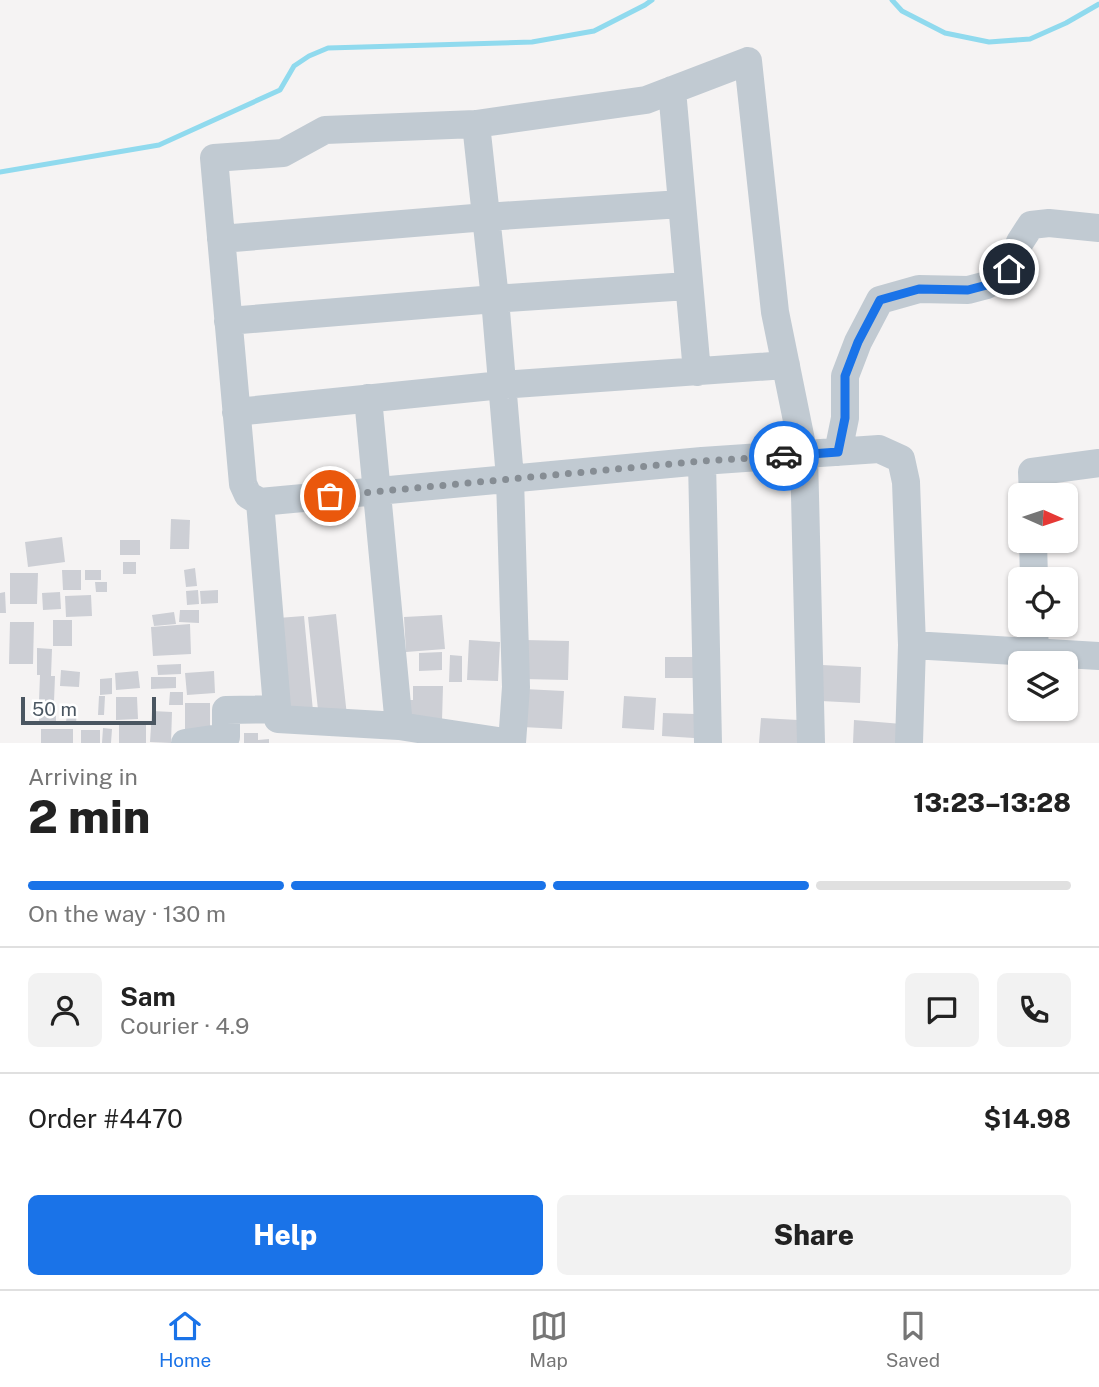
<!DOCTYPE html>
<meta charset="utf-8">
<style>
:root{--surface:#fff;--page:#f2f2f2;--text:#222;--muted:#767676;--line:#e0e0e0;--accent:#1a73e8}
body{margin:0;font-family:"Public Sans",sans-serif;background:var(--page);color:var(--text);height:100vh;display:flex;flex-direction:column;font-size:26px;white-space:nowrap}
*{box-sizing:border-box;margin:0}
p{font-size:23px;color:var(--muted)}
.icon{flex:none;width:38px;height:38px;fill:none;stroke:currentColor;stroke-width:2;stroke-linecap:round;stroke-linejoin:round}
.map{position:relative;height:743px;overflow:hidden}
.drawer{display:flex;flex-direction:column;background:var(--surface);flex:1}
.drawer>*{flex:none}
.needle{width:46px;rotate:93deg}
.fabs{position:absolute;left:1008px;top:483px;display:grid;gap:14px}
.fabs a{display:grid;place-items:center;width:70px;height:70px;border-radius:10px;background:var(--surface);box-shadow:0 2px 5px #0004;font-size:35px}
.scale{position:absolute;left:21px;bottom:18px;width:135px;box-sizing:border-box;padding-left:7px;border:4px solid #4a5661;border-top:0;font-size:19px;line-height:24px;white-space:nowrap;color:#4a5661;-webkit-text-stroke:5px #fff;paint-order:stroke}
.pin{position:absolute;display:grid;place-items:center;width:60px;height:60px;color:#fff;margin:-30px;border:4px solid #fff;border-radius:50%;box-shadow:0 2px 7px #0007}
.courier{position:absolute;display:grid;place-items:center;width:70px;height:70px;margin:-35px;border:5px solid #1a73e8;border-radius:50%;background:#fff;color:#222;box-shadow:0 2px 9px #0007}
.headline em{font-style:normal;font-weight:800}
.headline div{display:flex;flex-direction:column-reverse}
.headline{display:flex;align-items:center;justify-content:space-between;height:119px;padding:0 28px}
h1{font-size:46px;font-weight:800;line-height:52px}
.bar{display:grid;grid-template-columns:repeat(4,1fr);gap:10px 7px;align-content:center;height:84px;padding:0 28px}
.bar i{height:9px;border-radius:5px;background:var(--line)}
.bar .current{background:var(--accent)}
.bar p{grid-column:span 4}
.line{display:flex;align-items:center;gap:18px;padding:0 28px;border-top:2px solid var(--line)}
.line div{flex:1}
.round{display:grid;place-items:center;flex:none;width:74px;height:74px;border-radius:10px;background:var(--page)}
.action{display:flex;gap:14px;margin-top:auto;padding:14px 28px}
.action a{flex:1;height:80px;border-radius:10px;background:var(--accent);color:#fff;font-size:28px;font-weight:800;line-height:80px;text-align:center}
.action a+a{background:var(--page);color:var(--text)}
.dock{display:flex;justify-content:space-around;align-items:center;height:98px;border-top:2px solid var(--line);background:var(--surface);font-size:19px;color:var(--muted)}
.dock a{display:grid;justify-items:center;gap:4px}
.dock .current{color:var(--accent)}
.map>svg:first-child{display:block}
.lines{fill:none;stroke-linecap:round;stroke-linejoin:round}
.stream{stroke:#90daee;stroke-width:5}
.building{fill:#cdcfd5}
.minor{stroke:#c1cad2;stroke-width:28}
.done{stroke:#868d94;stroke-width:7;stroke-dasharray:0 12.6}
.route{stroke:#1a73e8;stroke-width:9}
</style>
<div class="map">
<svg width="1099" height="743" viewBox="0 0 1099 743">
<rect width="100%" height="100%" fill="#f5f3f3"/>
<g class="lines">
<path class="stream" d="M892 0 902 11 945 33 989 42 1030 39 1066 23 1099 4
M0 172 159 145 280 90 294 66 309 56 328 48 532 42 594 31 645 5 652 0"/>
</g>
<path class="building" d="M171 519 190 520 189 549H170Z
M62 537 65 562 28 567 25 542Z
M120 540H140V555H120Z
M123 562H136V574H123Z
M195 568 197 586 186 587 184 570Z
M62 570H81V590H63Z
M85 570H101V580H85Z
M10 573H38L37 604H10Z
M95 582H107V592H96Z
M198 590 199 604 187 605 186 591Z
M218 590V603L201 604 200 591Z
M5 592 6 613H0V593Z
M60 592 61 609 43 610 42 593Z
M91 595 92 616 66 617 65 596Z
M180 610H199V623L179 622Z
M174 612 176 624 154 626 152 615Z
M336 614 347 716 319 719 308 617Z
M442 615 445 649 406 652 404 617Z
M304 616 313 711 287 713 278 618Z
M53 620H72V646H53Z
M10 622H34L33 664H9Z
M190 624 191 654 153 656 151 627Z
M469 640 500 642 498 681 467 680Z
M525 640 569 641 568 680 523 679Z
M37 648 52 649 51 676H55L54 702 39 701 40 675H37Z
M442 652V670L419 671V653Z
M450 655 462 656V682H449Z
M665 657H700V678H665Z
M181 664V674L158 675 157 665Z
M822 665 861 667 860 703 821 701Z
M61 670 80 672 79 687 60 686Z
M138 671 140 688 116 690 115 673Z
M214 671 215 693 187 695 185 673Z
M151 677H176V688L151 689Z
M112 678V694L100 695V679Z
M413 686H443L442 721 405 720 406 700H413Z
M524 689 564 691 562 729 522 727Z
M170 692H183V705H169Z
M99 696H105L104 715H98Z
M624 696 656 698 654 730 622 728Z
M116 697H137L138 719 116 720Z
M185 703H210V729H185Z
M39 704 56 705V723H39Z
M67 709 77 710 76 723H66Z
M152 711 172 712 171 743 150 742Z
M663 713 695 714 694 738 662 736Z
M761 718 798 720 797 743H759Z
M854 720 902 724 900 743H853Z
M146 724V743H119V725Z
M103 728 112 729 111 743H102Z
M41 729H73V743H41Z
M81 730H100V743H81Z
M244 733H258V740L269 739V743H244Z"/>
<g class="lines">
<path class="minor" d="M672 90 697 372
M476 124 495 299 510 478 516 687 512 743
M221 239 486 217 681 204
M228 321 507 298 688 286
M368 398 399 726
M236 412 502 385 786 365
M838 452 845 418V376L858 342 880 300 919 289 968 290 987 285 1009 269 1020 242 1031 225 1049 223 1099 228
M702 461 708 743
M1033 495 1032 472 1099 463
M260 502 278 719 399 726 510 743
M1033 541 1034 579
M1034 625 1035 652
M912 645 1099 656
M185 743 226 737V710L277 709
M811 743 804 455 775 312 748 61 646 100 476 124 325 130 283 153 214 158 243 484 248 495 260 502 702 461 879 449 901 459 906 482 912 645 909 743"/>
</g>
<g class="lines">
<path class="done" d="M330 496 702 461 784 456"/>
<path class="route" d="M784 456 838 452 845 418V376L858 342 880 300 919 289 968 290 987 285 1009 269"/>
</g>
</svg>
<div class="fabs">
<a><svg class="needle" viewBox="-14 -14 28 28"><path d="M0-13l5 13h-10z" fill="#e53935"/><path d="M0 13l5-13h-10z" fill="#767676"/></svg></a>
<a><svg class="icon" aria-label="locate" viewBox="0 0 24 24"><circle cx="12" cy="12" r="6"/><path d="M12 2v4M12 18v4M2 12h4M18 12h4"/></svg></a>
<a><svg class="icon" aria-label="layers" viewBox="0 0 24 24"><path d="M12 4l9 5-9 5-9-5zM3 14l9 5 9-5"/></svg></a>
</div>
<div class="scale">50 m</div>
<div class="pin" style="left:330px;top:496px;background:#ea580c"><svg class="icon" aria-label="bag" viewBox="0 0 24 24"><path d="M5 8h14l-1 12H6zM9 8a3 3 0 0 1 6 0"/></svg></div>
<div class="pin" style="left:1009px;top:269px;background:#1f2937"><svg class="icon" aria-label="home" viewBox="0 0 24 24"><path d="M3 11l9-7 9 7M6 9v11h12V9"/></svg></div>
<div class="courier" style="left:784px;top:456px"><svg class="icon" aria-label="car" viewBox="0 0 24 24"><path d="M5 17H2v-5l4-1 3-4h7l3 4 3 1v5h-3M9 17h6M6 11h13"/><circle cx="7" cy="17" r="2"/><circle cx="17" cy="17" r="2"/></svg></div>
</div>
<section class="drawer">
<div class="headline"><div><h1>2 min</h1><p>Arriving in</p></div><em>13:23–13:28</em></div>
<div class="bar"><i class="current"></i><i class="current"></i><i class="current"></i><i></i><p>On the way · 130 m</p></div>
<div class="line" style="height:126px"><a class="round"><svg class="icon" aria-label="person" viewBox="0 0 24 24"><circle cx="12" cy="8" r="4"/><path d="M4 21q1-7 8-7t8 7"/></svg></a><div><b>Sam</b><p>Courier · 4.9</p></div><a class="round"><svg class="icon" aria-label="chat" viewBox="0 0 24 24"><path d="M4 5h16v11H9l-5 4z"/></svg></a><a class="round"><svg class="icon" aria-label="phone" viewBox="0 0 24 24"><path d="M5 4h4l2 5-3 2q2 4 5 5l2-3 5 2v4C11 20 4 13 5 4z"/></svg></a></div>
<div class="line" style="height:91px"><div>Order #4470</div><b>$14.98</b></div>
<div class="action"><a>Help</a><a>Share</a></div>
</section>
<nav class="dock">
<a class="current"><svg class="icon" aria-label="home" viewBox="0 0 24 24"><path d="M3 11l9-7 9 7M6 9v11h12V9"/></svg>Home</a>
<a><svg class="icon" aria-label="map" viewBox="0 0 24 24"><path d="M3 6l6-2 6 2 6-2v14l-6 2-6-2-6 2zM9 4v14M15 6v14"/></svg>Map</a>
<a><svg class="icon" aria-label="saved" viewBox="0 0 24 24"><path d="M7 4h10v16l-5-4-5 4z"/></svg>Saved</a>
</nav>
